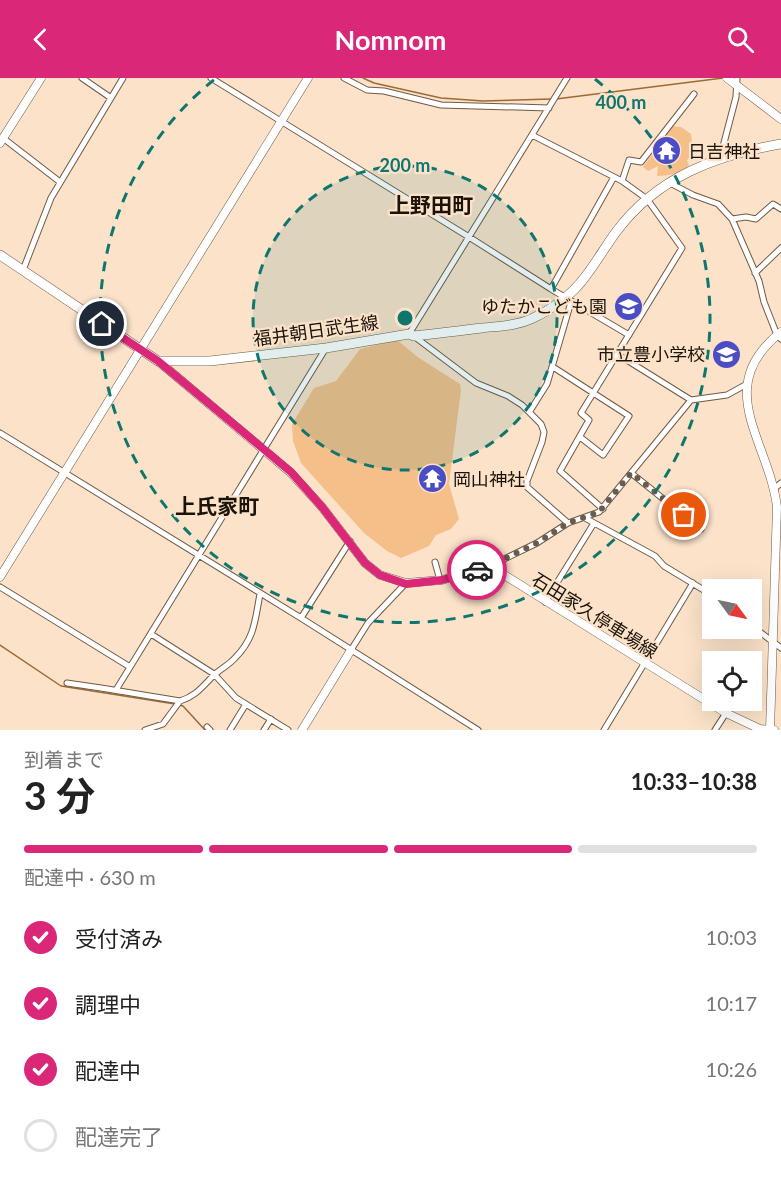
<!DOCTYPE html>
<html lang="ja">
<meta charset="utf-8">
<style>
:root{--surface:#fff;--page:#f2f2f2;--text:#222;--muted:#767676;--line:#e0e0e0;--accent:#db2777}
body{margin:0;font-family:Lato,"Noto Sans JP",sans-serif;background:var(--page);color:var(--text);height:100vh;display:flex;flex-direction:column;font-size:22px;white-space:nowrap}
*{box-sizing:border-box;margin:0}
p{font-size:20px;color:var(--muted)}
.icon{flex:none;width:33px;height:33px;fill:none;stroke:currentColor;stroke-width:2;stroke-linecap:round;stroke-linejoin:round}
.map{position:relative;height:652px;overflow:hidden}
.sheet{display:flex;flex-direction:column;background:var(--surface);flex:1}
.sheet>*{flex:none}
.needle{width:39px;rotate:123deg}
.buttons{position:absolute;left:702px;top:501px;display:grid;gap:12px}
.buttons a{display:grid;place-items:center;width:60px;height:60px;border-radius:0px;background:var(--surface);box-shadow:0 6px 24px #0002;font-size:30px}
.pin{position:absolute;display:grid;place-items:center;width:51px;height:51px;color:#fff;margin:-26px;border:3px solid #fff;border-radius:50%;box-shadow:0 2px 6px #0007}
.courier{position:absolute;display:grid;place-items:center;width:60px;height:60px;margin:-30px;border:4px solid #db2777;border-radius:50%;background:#fff;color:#222;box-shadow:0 2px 8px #0007}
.headline em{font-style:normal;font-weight:700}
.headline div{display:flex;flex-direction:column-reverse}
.headline{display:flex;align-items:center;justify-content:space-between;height:102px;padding:0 24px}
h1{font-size:39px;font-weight:700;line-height:45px}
.bar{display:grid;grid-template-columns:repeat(4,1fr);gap:9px 6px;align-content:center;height:72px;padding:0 24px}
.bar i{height:8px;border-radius:4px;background:var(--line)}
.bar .active{background:var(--accent)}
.bar p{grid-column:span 4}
ol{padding:0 24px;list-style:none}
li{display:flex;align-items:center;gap:18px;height:66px}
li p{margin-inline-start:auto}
li .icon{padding:6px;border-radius:50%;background:var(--accent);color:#fff;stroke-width:4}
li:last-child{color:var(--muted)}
li i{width:33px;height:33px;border:3px solid var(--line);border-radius:50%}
header{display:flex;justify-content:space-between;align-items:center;height:78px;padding:0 24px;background:var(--accent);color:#fff;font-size:27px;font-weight:700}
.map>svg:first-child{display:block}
.green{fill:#f4bf88}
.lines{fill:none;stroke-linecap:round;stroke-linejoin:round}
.stream{stroke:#9c6b34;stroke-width:1.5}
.street-casing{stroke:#6f5a45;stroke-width:7}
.secondary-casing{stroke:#6f5a45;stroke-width:9}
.primary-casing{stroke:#6f5a45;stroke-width:10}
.street{stroke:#fff;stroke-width:5}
.secondary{stroke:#fff;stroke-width:8}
.primary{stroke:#fff;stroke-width:9}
.done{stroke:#695b4d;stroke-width:6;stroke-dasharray:0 10.8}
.route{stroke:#db2777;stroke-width:8}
.ring{fill:none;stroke:#0f766e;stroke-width:3;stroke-dasharray:10 8}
.labels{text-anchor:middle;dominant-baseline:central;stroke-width:4.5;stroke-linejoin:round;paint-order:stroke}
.poi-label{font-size:18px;fill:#1b130a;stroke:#fbe2c9;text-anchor:start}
.street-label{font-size:18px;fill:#1b130a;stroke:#fbe2c9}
.quarter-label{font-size:21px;font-weight:bold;fill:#1b130a;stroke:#fbe2c9}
.centre{fill:#0f766e;stroke:#fbe2c9;stroke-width:3}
.ring-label{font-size:18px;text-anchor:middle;font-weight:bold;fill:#0f766e;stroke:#fbe2c9;stroke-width:4.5;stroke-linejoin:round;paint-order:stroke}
</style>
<header><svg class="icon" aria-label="back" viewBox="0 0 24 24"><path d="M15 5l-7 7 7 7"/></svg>Nomnom<svg class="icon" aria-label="search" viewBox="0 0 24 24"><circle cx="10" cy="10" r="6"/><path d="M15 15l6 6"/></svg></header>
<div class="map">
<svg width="781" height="652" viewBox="0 0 781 652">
<rect width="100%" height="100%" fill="#fbe2c9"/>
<path class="green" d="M673 48 681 49 691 56 693 72 687 83 689 87C682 95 668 98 657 98L658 88 648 93 643 89Z
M397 262 419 280 460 306 461 312 449 406 459 441 451 451 436 457 429 468 401 480 387 473 364 455 301 385 293 363 292 346 314 310 336 303 360 271Z"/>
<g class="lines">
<path class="stream" d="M363 0 374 5 441 20 483 23 551 21
M556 21 723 0
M0 567 61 608 175 626
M179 627 183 628 205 652"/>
<defs>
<path id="street" d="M82 0 111 20
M211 0 469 159 551 211 629 257
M344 0 367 12 384 13 441 27 549 30
M532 57 622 103 647 121 682 170 581 335 589 342 560 393 603 431
M3 60 60 104
M720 80 736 19 737 0
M622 103 629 82 641 84 694 16
M670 105 693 117 718 126 732 141 759 203 764 224 777 257 781 261
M732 141 746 139 756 141 773 126 781 131
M23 192 51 120 123 0
M755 195 781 170
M551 211 614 99
M409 256 567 0
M415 259 476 305 508 318 522 327 541 346 544 354 542 364 527 403V409L568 445
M617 276 691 322 727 317 747 306
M553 289 629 338 603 377 580 359
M530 333 547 306 571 224
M0 355 301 540 478 652
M631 395 701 451
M775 410 781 405
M585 440 655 478 664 488 712 517
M435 484 440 502
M490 488 537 465 568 445 599 434 691 322
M0 509 130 589
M545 524 594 445
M301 540 350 463
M752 548 781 570
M151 556 214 596 236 620 288 652
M351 572 368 545 406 505
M67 605C105 610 142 617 180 623 196 618 202 609 213 598 220 591 229 587 235 580 255 560 255 542 260 516
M116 612 326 270
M207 649 210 652
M145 652 163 646 180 623
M230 652 246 626
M264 652 271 641
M604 652 693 505
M715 652 726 635"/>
<path id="secondary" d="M727 0 781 41
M0 65 41 0
M158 283 290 394 322 429 365 485 380 497 406 505 442 502 490 488 726 635 760 651 774 652
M0 499 308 0
M302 652 351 572
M770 652 777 429C769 363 711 309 781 254"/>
<path id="primary" d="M0 177 158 283H210L326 270 409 256 414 258C437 255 460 253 482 250 499 248 516 248 531 241 551 232 572 217 585 199 596 185 605 169 616 154 657 99 716 77 781 66"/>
</defs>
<use href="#street" class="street-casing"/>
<use href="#secondary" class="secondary-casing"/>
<use href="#primary" class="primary-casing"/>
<use href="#street" class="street"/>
<use href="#secondary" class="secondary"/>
<use href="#primary" class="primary"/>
</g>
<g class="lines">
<path class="done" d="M477 492 490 488 537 465 568 445 599 434 631 395 684 437"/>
<path class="route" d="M102 246 158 283 291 394 322 429 365 485 380 497 406 506 442 502 477 492"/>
</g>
<circle cx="405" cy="240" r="152" fill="#0f766e" fill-opacity=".12"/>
<g class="ring">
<circle cx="405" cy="240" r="152"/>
<path d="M595 1A305 305 0 1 1 215 1"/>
</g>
<defs>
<symbol id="temple-disc" viewBox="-11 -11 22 22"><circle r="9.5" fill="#4c4dc4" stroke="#fbe2c9"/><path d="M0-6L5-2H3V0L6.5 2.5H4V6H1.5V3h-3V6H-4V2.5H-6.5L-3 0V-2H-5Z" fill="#fff"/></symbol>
<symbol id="school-disc" viewBox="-11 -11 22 22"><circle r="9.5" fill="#4c4dc4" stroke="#fbe2c9"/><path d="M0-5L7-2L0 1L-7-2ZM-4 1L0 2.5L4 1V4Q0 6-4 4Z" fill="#fff"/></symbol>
</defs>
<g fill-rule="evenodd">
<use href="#temple-disc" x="650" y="56" width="33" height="33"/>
<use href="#school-disc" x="612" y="212" width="33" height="33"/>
<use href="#school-disc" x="710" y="260" width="33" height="33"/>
<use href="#temple-disc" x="416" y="384" width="33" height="33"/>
</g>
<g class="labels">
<g class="poi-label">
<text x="688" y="73">日吉神社</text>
<text x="607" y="228" text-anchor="end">ゆたかこども園</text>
<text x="705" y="276" text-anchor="end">市立豊小学校</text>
<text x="453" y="401">岡山神社</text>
</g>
<g class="street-label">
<text transform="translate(316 252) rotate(-8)">福井朝日武生線</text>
<text transform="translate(595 537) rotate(32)">石田家久停車場線</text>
</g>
<g class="quarter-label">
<text x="431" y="126">上野田町</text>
<text x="217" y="427">上氏家町</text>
</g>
</g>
<circle cx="405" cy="240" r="9" class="centre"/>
<g class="ring-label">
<text x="621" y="31">400 m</text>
<text x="405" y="94">200 m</text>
</g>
</svg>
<div class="buttons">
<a><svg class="needle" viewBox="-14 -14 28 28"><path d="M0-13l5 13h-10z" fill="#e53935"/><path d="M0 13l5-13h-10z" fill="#767676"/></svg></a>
<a><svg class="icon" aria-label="locate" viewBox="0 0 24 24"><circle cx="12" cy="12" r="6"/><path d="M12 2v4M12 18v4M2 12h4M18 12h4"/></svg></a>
</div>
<div class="pin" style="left:684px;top:437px;background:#ea580c"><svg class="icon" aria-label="bag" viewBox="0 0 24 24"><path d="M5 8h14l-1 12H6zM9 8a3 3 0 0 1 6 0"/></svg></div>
<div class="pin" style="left:102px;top:246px;background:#1f2937"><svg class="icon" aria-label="home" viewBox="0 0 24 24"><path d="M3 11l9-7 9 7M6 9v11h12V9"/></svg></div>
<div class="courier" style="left:477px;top:492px"><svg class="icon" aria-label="car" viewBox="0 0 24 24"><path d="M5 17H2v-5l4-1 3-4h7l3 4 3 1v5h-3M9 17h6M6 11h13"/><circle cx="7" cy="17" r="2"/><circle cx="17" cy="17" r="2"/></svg></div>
</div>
<section class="sheet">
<div class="headline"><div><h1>3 分</h1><p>到着まで</p></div><em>10:33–10:38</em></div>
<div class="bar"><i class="active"></i><i class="active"></i><i class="active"></i><i></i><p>配達中 · 630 m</p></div>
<ol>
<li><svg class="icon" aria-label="check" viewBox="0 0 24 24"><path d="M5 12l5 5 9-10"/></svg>受付済み<p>10:03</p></li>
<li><svg class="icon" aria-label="check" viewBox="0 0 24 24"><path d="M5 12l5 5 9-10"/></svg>調理中<p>10:17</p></li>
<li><svg class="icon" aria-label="check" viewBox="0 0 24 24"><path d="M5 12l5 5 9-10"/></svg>配達中<p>10:26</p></li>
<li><i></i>配達完了</li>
</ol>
</section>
